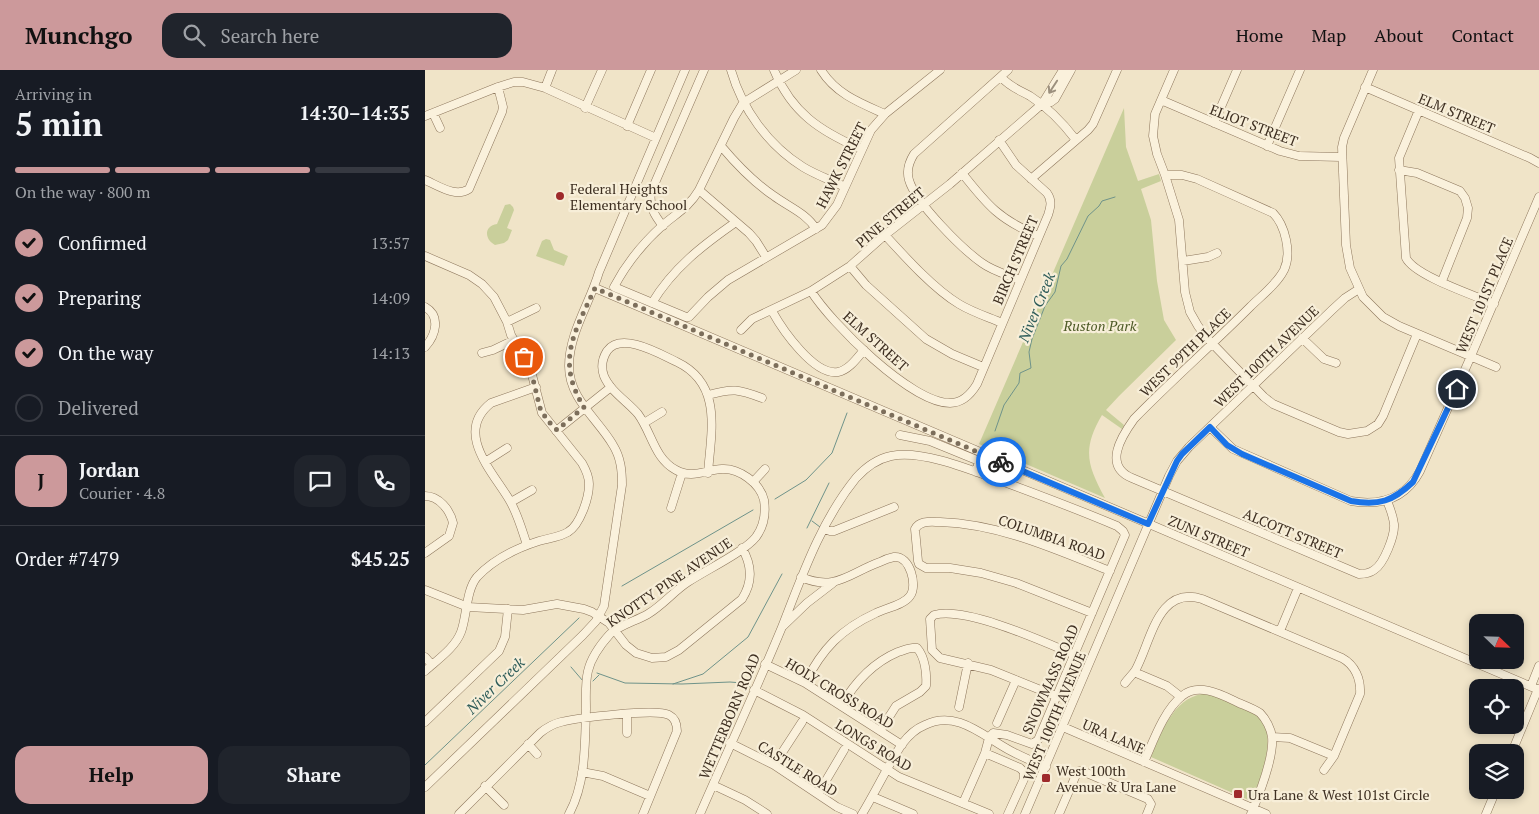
<!DOCTYPE html>
<meta charset="utf-8">
<style>
:root{--surface:#171b24;--page:#20242c;--text:#f1f3f6;--muted:#9ea1a6;--line:#363941;--accent:#cc999b}
body{margin:0;font-family:"PT Serif",serif;background:var(--page);color:var(--text);height:100vh;display:flex;flex-direction:column;font-size:19px;white-space:nowrap}
*{box-sizing:border-box;margin:0}
p{font-size:16px;color:var(--muted)}
.icon{flex:none;width:28px;height:28px;fill:none;stroke:currentColor;stroke-width:2;stroke-linecap:round;stroke-linejoin:round}
.map{position:relative;flex:1;overflow:hidden}
.drawer{display:flex;flex-direction:column;background:var(--surface);width:425px}
.drawer>*{flex:none}
.needle{width:32px;rotate:113deg}
.fabs{position:absolute;left:1044px;top:544px;display:grid;gap:10px}
.fabs a{display:grid;place-items:center;width:55px;height:55px;border-radius:10px;background:var(--surface);box-shadow:0 2px 8px #0003;font-size:25px}
.pin{position:absolute;display:grid;place-items:center;width:42px;height:42px;color:#fff;margin:-21px;border:2px solid #fff;border-radius:50%;box-shadow:0 1px 5px #0007}
.courier{position:absolute;display:grid;place-items:center;width:50px;height:50px;margin:-25px;border:4px solid #1a73e8;border-radius:50%;background:#fff;color:#222;box-shadow:0 1px 6px #0007}
.overview em{font-style:normal;font-weight:700}
.overview div{display:flex;flex-direction:column-reverse}
.overview{display:flex;align-items:center;justify-content:space-between;height:85px;padding:0 15px}
h1{font-size:32px;font-weight:700;line-height:38px}
.bar{display:grid;grid-template-columns:repeat(4,1fr);gap:8px 5px;align-content:center;height:60px;padding:0 15px}
.bar i{height:6px;border-radius:4px;background:var(--line)}
.bar .on{background:var(--accent)}
.bar p{grid-column:span 4}
.line{display:flex;align-items:center;gap:12px;padding:0 15px;border-top:1px solid var(--line)}
.line div{flex:1}
.round{display:grid;place-items:center;flex:none;width:52px;height:52px;border-radius:15px;background:var(--page)}
ol{padding:0 15px;list-style:none}
li{display:flex;align-items:center;gap:15px;height:55px}
li p{margin-inline-start:auto}
li .icon{padding:5px;border-radius:50%;background:var(--accent);color:#111;stroke-width:4}
li:last-child{color:var(--muted)}
li i{width:28px;height:28px;border:2px solid var(--line);border-radius:50%}
.action{display:flex;gap:10px;margin-top:auto;padding:10px 15px}
.action a{flex:1;height:58px;border-radius:15px;background:var(--accent);color:#111;font-size:20px;font-weight:700;line-height:58px;text-align:center}
.action a+a{background:var(--page);color:var(--text)}
header{display:flex;align-items:center;gap:30px;box-sizing:border-box;height:70px;padding:0 25px;background:var(--accent);color:#111}
header strong{font-size:24px}
nav{display:flex;gap:28px;margin-inline-start:auto;font-size:18px}
.search{width:350px;height:45px;background:var(--page);display:flex;align-items:center;gap:12px;box-sizing:border-box;padding:0 18px;border-radius:15px;color:var(--muted);font-size:19px}
main{display:flex;flex:1;min-height:0}
.map>svg:first-child{display:block}
.green{fill:#c9cf9b}
.lines{fill:none;stroke-linecap:round;stroke-linejoin:round}
.stream{stroke:#6f938a;stroke-width:1}
.minor-casing{stroke:#8d765c;stroke-width:9}
.minor{stroke:#faf1dc;stroke-width:8}
.oneway{stroke:#9c907e}
.done{stroke:#7c6e5b;stroke-width:5;stroke-dasharray:0 9}
.route{stroke:#1a73e8;stroke-width:6}
.poi-dot{fill:#9e2a2b;stroke:#f7eed8;stroke-width:2}
.labels{text-anchor:middle;dominant-baseline:central;stroke-width:4.5;stroke-linejoin:round;paint-order:stroke}
.street-label{font-size:14px;fill:#3d2e20;stroke:#f7eed8}
.poi-label{font-size:14px;fill:#3d2e20;stroke:#f7eed8;text-anchor:start}
.park-label{font-size:14px;font-style:italic;fill:#4d5a26;stroke:#f7eed8}
.water-label{font-size:15px;font-style:italic;fill:#2f5d5a;stroke:#f7eed8}
</style>
<header>
<strong>Munchgo</strong>
<div class="search"><svg class="icon" aria-label="search" viewBox="0 0 24 24"><circle cx="10" cy="10" r="6"/><path d="M15 15l6 6"/></svg>Search here</div>
<nav><a>Home</a><a>Map</a><a>About</a><a>Contact</a></nav>
</header>
<main>
<section class="drawer">
<div class="overview"><div><h1>5 min</h1><p>Arriving in</p></div><em>14:30–14:35</em></div>
<div class="bar"><i class="on"></i><i class="on"></i><i class="on"></i><i></i><p>On the way · 800 m</p></div>
<ol>
<li><svg class="icon" aria-label="check" viewBox="0 0 24 24"><path d="M5 12l5 5 9-10"/></svg>Confirmed<p>13:57</p></li>
<li><svg class="icon" aria-label="check" viewBox="0 0 24 24"><path d="M5 12l5 5 9-10"/></svg>Preparing<p>14:09</p></li>
<li><svg class="icon" aria-label="check" viewBox="0 0 24 24"><path d="M5 12l5 5 9-10"/></svg>On the way<p>14:13</p></li>
<li><i></i>Delivered</li>
</ol>
<div class="line" style="height:90px"><b class="round" style="background:var(--accent);color:#111">J</b><div><b>Jordan</b><p>Courier · 4.8</p></div><a class="round"><svg class="icon" aria-label="chat" viewBox="0 0 24 24"><path d="M4 5h16v11H9l-5 4z"/></svg></a><a class="round"><svg class="icon" aria-label="phone" viewBox="0 0 24 24"><path d="M5 4h4l2 5-3 2q2 4 5 5l2-3 5 2v4C11 20 4 13 5 4z"/></svg></a></div>
<div class="line" style="height:65px"><div>Order #7479</div><b>$45.25</b></div>
<div class="action"><a>Help</a><a>Share</a></div>
</section>
<div class="map">
<svg width="1114" height="744" viewBox="0 0 1114 744">
<rect width="100%" height="100%" fill="#f0e4c8"/>
<path class="green" d="M699 38 701 77 713 111 734 104 736 111 716 119 726 150 732 211 739 250 751 270 694 326 681 340 699 355 697 359 677 345C657 379 662 395 680 428L554 374Z
M85 134 88 137 89 140 82 158 87 160 83 170 79 173 70 175C59 169 59 156 72 154L80 135Z
M121 169 125 170 129 180 143 186 139 196 111 186 117 171Z
M777 624H784C799 630 818 635 831 644 855 662 836 709 826 731L726 687C736 663 748 629 777 624Z"/>
<g class="lines">
<path class="stream" d="M570 361 579 335 594 313 595 303 606 298 604 282 607 269 620 236 630 222 636 196 642 189 663 146 674 136 677 131 690 127
M350 429 381 410 407 383 422 343
M387 451 395 457
M382 458 404 413
M197 516 328 440
M146 597 158 611
M172 603 200 613 257 614 305 612 317 613 325 617
M168 611 174 605
M248 614 278 604 323 567 357 504
M0 695 154 548"/>
<defs>
<path id="minor" d="M306 0C317 39 343 75 378 97 391 105 406 110 420 117
M349 0C367 43 395 61 436 79
M371 0 318 33 309 48 274 120C264 137 252 143 238 155 218 173 201 194 189 217L261 247H264L283 227 303 210 397 155 412 135 446 60 460 44 515 0
M396 0C411 24 435 33 460 44
M583 0 489 84C484 92 481 100 484 110 490 132 537 179 557 193 568 201 583 205 595 210
M749 0 730 44 728 66 732 84 740 105 754 150 760 222 765 242 773 256 782 268 839 327 848 334 914 362 923 364 942 361 953 354 958 346 992 264
M948 0 919 68 917 77 921 175 925 198 938 227 958 247 974 256 1071 297
M576 7C585 17 594 20 605 26 624 38 638 53 651 70
M940 17 1105 88 1114 93
M120 18 127 0
M736 30 855 81 874 86 916 87
M617 34 626 32 630 29 646 0
M160 38 177 0
M994 40 974 88 981 188C990 206 1049 225 1069 234
M8 43 15 58
M0 46 73 17 89 12H98L120 18 231 68
M789 53 812 0
M202 56 226 0
M296 76C312 95 328 112 349 126 364 137 381 143 391 159
M842 76 875 0
M974 100 992 103 1035 121 1040 128 1043 138 1042 148 1017 211
M537 103C563 136 574 149 613 166
M740 105H757L772 109 848 143C860 155 867 183 859 200 852 214 836 226 825 237 787 275 746 311 709 349 696 367 678 396 707 408L934 504C939 504 945 503 949 500 959 494 970 465 969 454 968 446 965 438 962 431
M606 109 663 60 668 54 692 0
M0 110C14 116 31 128 44 119L77 42 78 37 73 17
M274 120 324 163 331 171 341 187
M238 156C229 145 224 136 226 122L279 0
M460 165C480 187 509 219 534 234 547 242 563 247 577 253
M0 186 44 205 57 214 69 227 82 252 86 265 106 301 117 343 157 393C161 400 164 406 164 414 164 428 155 455 143 462 135 467 124 468 114 471 92 478 68 490 52 507 41 520 42 546 36 562 30 578 12 590 0 601
M758 191 783 187 792 183
M425 196 441 215 501 269 527 284 558 297
M170 218 1114 620
M386 221C406 253 486 333 525 333 537 333 546 324 552 314L623 145C626 136 627 130 622 123L591 95 574 70
M227 233C248 198 278 175 311 152
M0 237C16 246 11 265 0 277
M347 241C357 259 389 306 413 302 424 300 432 288 439 280
M82 252 111 238
M316 260 327 249 386 221 425 196 460 165 525 114 617 34 638 0
M877 268 899 289 911 293
M57 283 68 280 89 270
M283 325C308 318 313 319 337 328
M219 353 237 342
M785 357 808 379 926 431C955 436 980 429 995 401L1046 286 1114 127
M131 361 186 317
M475 365 505 371 554 391 551 402
M60 392 82 378
M328 412 340 399
M0 426C14 426 25 440 28 453L24 466 0 483
M86 432 107 420
M246 438 257 403
M399 459 405 461H409L469 437
M102 475C97 460 93 445 85 431 69 403 28 363 66 333L111 317
M376 507C411 522 424 503 455 492 459 490 464 488 469 487 485 485 493 516 485 526 479 535 461 538 451 543 416 559 397 579 380 613
M0 520 43 537 98 540 132 534 159 539 167 542 184 553 201 575 211 583 227 588 241 587 254 580 317 529C328 512 327 495 317 478
M667 543 591 513 556 503 525 498H501L494 494 493 491 490 459C495 450 506 452 515 452 575 454 630 479 685 501
M358 556 382 533 408 513
M855 561 873 518
M0 587 7 595
M340 594 380 613 477 675
M709 602 742 616 756 627
M700 613C703 609 707 605 710 601 726 573 732 515 777 529L917 588C930 595 936 609 935 624L909 686 899 700
M1106 616 1114 596
M329 620 378 645 474 707 564 744
M633 627 566 600 515 588 507 580 505 549 509 545C541 536 619 572 650 585
M416 636C430 612 447 593 473 582 480 580 486 577 492 578 500 587 502 604 501 616L495 622 471 636 455 661
M534 637 543 593
M0 652 74 581 80 567 83 539
M572 653 591 610
M638 657 841 744
M202 663V644
M847 667 865 668 909 686
M305 673 349 695 412 737 428 744
M103 674 112 684
M1087 682 1113 619
M560 683 595 698 599 702V709L583 744
M719 692C728 672 739 640 757 626 774 612 797 625 814 633 821 636 829 639 835 643 841 649 846 659 847 667 849 687 834 725 826 744
M349 695 377 652
M157 702 178 706 225 726
M288 715 320 730 342 744
M60 716 79 735
M0 717 158 565 171 551 179 536 197 415C197 401 196 388 188 375 173 349 144 329 144 296 144 263 165 233 174 202L260 0
M393 724 419 680
M448 727 488 744
M34 744 115 663C121 658 128 654 136 652 152 648 231 638 244 645 250 648 252 654 252 661L218 744
M144 744C161 713 160 673 161 639 161 626 160 613 163 601 166 588 176 574 185 564 195 555 211 551 223 544 238 535 249 521 263 512 281 500 319 482 331 467 339 456 341 443 339 430 335 413 314 398 297 399 280 400 267 409 251 400 229 388 227 363 213 344 203 332 185 321 179 306 176 298 177 289 182 281 196 261 235 284 252 292 298 314 286 362 283 403
M275 744C302 682 331 620 357 557 377 506 396 451 431 408 440 398 452 389 466 386 497 379 549 401 579 412 617 426 654 440 692 456L698 461 700 465 613 670 607 674 582 665 568 663 564 668 560 683 538 733
M437 744C451 721 462 697 477 674 483 666 490 659 500 655 532 639 559 667 586 681 597 687 609 692 621 697
M600 744 744 406 752 391 764 377 907 240 920 228 934 219
M634 744 651 705 654 701H657L723 729 726 734 722 744
M1061 744 1071 720"/>
</defs>
<use href="#minor" class="minor-casing"/>
<use href="#minor" class="minor"/>
</g>
<defs><path id="oneway-shaft" d="M-6 0H5M1.5-3L5.5 0L1.5 3" fill="none" stroke-width="1.6" stroke-linecap="round" stroke-linejoin="round" transform="scale(1.25)"/></defs>
<use class="oneway" href="#oneway-shaft" transform="translate(628 17) rotate(123)"/>
<g class="lines">
<path class="done" d="M99 287 106 301 115 338 122 350 132 360 159 337C130 291 150 262 170 218L576 392"/>
<path class="route" d="M576 392 723 454 752 391 757 384 785 357 802 375 817 384 926 431C954 436 968 431 988 412L1032 319"/>
</g>
<g class="poi-dot">
<circle cx="135" cy="126" r="5"/>
<rect x="616" y="703" width="10" height="10" rx="2.5"/>
<rect x="808" y="719" width="10" height="10" rx="2.5"/>
</g>
<g class="labels">
<g class="street-label">
<text transform="translate(1032 43) rotate(23)">ELM STREET</text>
<text transform="translate(829 55) rotate(21)">ELIOT STREET</text>
<text transform="translate(416 95) rotate(-63)">HAWK STREET</text>
<text transform="translate(465 147) rotate(-40)">PINE STREET</text>
<text transform="translate(590 190) rotate(-67)">BIRCH STREET</text>
<text transform="translate(1059 225) rotate(-67)">WEST 101ST PLACE</text>
<text transform="translate(451 271) rotate(42)">ELM STREET</text>
<text transform="translate(760 282) rotate(-44)">WEST 99TH PLACE</text>
<text transform="translate(841 286) rotate(-44)">WEST 100TH AVENUE</text>
<text transform="translate(868 463) rotate(23)">ALCOTT STREET</text>
<text transform="translate(784 466) rotate(23)">ZUNI STREET</text>
<text transform="translate(627 467) rotate(19)">COLUMBIA ROAD</text>
<text transform="translate(244 512) rotate(-34)">KNOTTY PINE AVENUE</text>
<text transform="translate(625 609) rotate(-66)">SNOWMASS ROAD</text>
<text transform="translate(415 623) rotate(31)">HOLY CROSS ROAD</text>
<text transform="translate(304 646) rotate(-67)">WETTERBORN ROAD</text>
<text transform="translate(629 646) rotate(-67)">WEST 100TH AVENUE</text>
<text transform="translate(689 666) rotate(23)">URA LANE</text>
<text transform="translate(449 675) rotate(31)">LONGS ROAD</text>
<text transform="translate(373 698) rotate(32)">CASTLE ROAD</text>
</g>
<g class="poi-label">
<text x="145" y="118">Federal Heights<tspan x="145" dy="16">Elementary School</tspan></text>
<text x="631" y="700">West 100th<tspan x="631" dy="16">Avenue &amp; Ura Lane</tspan></text>
<text x="823" y="724">Ura Lane &amp; West 101st Circle</text>
</g>
<g class="park-label">
<text x="675" y="255">Ruston Park</text>
</g>
<g class="water-label">
<text transform="translate(611 237) rotate(-68)">Niver Creek</text>
<text transform="translate(70 615) rotate(-44)">Niver Creek</text>
</g>
</g>
</svg>
<div class="fabs">
<a><svg class="needle" viewBox="-14 -14 28 28"><path d="M0-13l5 13h-10z" fill="#e53935"/><path d="M0 13l5-13h-10z" fill="#9ea1a6"/></svg></a>
<a><svg class="icon" aria-label="locate" viewBox="0 0 24 24"><circle cx="12" cy="12" r="6"/><path d="M12 2v4M12 18v4M2 12h4M18 12h4"/></svg></a>
<a><svg class="icon" aria-label="layers" viewBox="0 0 24 24"><path d="M12 4l9 5-9 5-9-5zM3 14l9 5 9-5"/></svg></a>
</div>
<div class="pin" style="left:99px;top:287px;background:#ea580c"><svg class="icon" aria-label="bag" viewBox="0 0 24 24"><path d="M5 8h14l-1 12H6zM9 8a3 3 0 0 1 6 0"/></svg></div>
<div class="pin" style="left:1032px;top:319px;background:#1f2937"><svg class="icon" aria-label="home" viewBox="0 0 24 24"><path d="M3 11l9-7 9 7M6 9v11h12V9"/></svg></div>
<div class="courier" style="left:576px;top:392px"><svg class="icon" aria-label="bike" viewBox="0 0 24 24"><circle cx="6" cy="16" r="4"/><circle cx="18" cy="16" r="4"/><path d="M6 16l4-8h5l3 8M10 8l3 8H6M13 5h3"/></svg></div>
</div>
</main>
